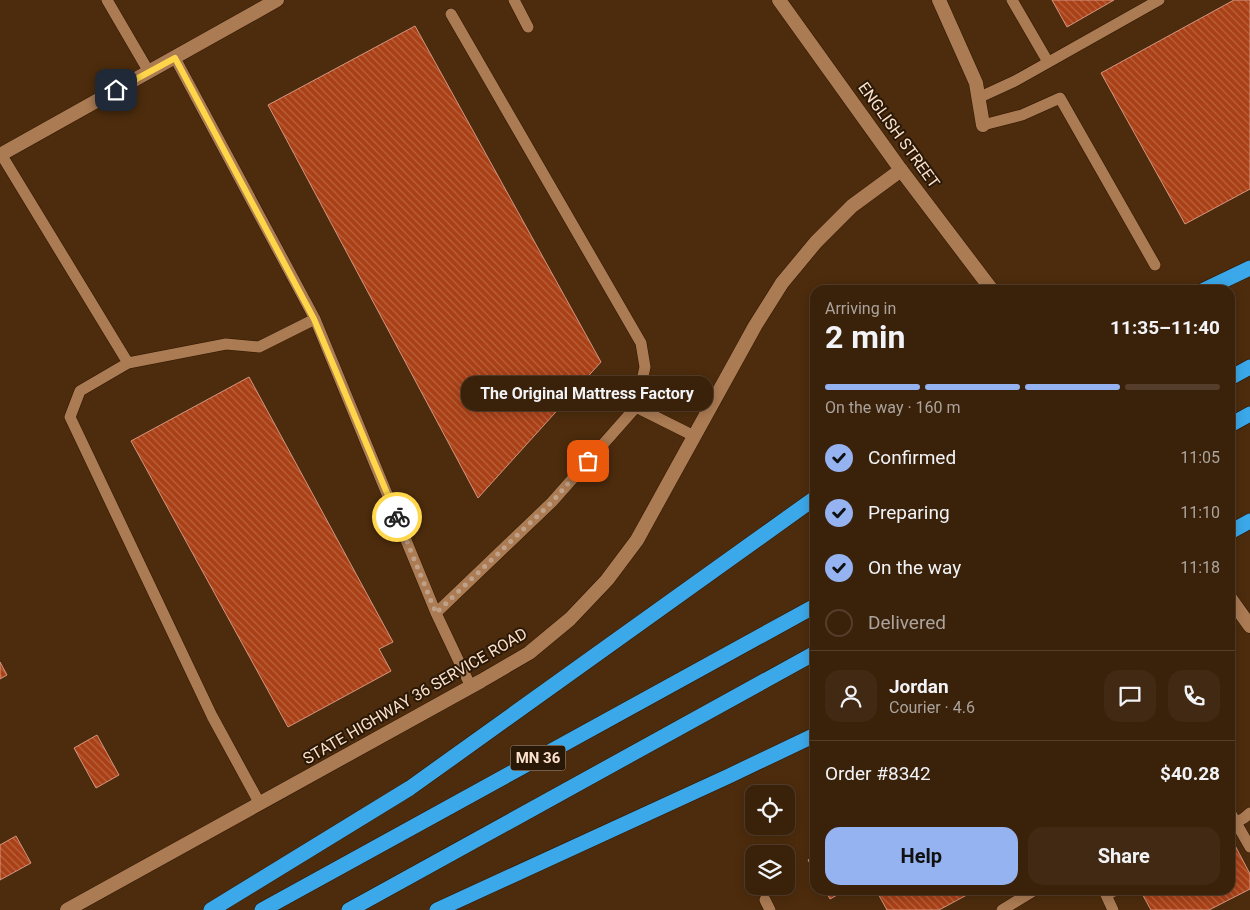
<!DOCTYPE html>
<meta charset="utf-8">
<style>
:root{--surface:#3a210a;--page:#412913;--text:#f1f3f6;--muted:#aba39c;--line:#543e2b;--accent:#95b2f1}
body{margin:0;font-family:Roboto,sans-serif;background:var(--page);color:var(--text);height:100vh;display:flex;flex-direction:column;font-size:19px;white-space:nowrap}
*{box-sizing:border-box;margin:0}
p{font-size:16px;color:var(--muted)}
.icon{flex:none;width:28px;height:28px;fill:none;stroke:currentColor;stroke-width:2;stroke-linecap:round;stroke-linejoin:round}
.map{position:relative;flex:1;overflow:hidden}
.drawer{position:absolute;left:810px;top:285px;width:425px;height:610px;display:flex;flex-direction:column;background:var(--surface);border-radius:15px;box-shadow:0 2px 12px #0003,0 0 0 1px var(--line)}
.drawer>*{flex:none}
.buttons{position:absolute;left:745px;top:785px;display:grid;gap:10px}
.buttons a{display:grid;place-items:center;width:50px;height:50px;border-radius:10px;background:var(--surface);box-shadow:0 2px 12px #0003,0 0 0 1px var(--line);font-size:25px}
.pin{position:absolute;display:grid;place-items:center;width:42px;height:42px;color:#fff;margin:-21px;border-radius:10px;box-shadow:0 2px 8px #0006}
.courier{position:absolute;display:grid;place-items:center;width:50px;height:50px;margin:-25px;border:4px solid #ffd54a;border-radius:50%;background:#fff;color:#222;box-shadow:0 1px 6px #0007}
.bubble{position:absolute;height:35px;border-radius:15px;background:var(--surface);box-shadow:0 2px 12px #0003,0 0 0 1px var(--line);font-size:16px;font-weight:700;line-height:35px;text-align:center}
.headline em{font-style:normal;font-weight:700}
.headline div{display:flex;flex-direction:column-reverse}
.headline{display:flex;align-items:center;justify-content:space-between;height:85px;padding:0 15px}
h1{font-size:32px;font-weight:700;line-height:38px}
.bar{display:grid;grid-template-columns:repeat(4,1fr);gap:8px 5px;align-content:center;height:60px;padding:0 15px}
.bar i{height:6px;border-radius:4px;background:var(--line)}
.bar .selected{background:var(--accent)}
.bar p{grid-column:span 4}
.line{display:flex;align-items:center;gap:12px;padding:0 15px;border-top:1px solid var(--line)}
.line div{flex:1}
.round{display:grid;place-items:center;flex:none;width:52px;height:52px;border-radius:15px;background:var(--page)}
ol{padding:0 15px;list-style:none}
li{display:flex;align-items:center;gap:15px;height:55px}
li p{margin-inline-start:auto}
li .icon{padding:5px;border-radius:50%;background:var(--accent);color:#111;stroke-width:4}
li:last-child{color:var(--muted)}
li i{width:28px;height:28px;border:2px solid var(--line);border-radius:50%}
.primary-button{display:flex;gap:10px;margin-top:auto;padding:10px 15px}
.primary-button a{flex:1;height:58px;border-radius:15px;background:var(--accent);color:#111;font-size:20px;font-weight:700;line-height:58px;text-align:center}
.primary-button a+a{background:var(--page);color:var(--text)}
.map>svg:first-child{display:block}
.building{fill:url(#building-back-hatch);stroke:#d59681}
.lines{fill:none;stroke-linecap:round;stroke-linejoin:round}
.service-casing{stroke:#2d1602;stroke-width:12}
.minor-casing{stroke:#2d1602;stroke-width:15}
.tertiary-casing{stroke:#2d1602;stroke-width:15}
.motorway-casing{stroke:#2d1602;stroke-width:16}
.service{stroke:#ab7b53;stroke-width:11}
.minor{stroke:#ab7b53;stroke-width:14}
.tertiary{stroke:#ab7b53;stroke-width:14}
.motorway{stroke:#3ba8e9;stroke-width:15}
.done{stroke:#bea188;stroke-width:5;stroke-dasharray:0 9}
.route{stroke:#ffd54a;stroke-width:6}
.labels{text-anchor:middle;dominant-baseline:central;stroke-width:4;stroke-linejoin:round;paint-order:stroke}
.shield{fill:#2a1807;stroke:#bca490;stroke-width:1}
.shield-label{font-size:15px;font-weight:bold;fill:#fbe0cb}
.street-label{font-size:16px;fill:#fbe0cb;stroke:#2a1807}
</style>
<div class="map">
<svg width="1250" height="910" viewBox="0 0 1250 910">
<defs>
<pattern id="building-back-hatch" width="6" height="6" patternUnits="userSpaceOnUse" patternTransform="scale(1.25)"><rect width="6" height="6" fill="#a94016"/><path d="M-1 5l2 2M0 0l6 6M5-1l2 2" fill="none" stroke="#ba6441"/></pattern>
</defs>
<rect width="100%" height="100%" fill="#4d2c0d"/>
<path class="building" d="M1052 0H1114L1067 27Z
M1234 0H1250V189L1185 224 1101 73Z
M415 26 601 362 478 498 268 105Z
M249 377 393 642 379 649 391 671 288 727 131 441Z
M0 662 7 675 0 679Z
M97 735 119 775 96 788 74 748Z
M16 836 31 863 0 880V845Z
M1230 836 1250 874V889L1209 910H1151L1140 890H1230Z
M815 856V872L808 860Z
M825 890H846L830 899Z
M876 890H976L939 910H887Z"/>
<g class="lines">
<defs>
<path id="service" d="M107 0 149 72
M514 0 528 27
M1012 0 1048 62
M451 14 641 343 645 367 636 407
M175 58 315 319 436 613 471 687
M978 98 1015 81 1159 0
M983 125 1022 115 1060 98 1155 265
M1 154 128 363 80 391 70 417 212 716 260 804
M128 363 226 344 259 347 315 319
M436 613 552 502 636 407 694 436
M1230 812 1250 847
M1230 826 1244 818 1250 813
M765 900 770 910
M1002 910 1035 890
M1113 910 1106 895 1116 890"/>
<path id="minor" d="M939 0 976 83 983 125
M67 910 481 681 529 653 570 619 607 580 637 540 755 326 782 283 816 242 852 206 901 170"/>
<path id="tertiary" d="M779 0 901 170 992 290
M0 155 277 0
M1230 598 1250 626"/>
<path id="motorway" d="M1204 290 1250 268
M1230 378 1250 367
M1230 425 1250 414
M1230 532 1250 521
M211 910 410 788 815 498
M262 910 815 606
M349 910 815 653
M437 910 729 776 815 735"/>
</defs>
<use href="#service" class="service-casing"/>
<use href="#minor" class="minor-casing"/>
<use href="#tertiary" class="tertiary-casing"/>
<use href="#motorway" class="motorway-casing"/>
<use href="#service" class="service"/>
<use href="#minor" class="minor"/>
<use href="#tertiary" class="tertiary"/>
<use href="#motorway" class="motorway"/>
</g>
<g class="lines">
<path class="done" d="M397 517 436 613 552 502 588 461"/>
<path class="route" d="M116 90 175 58 314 319 397 517"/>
</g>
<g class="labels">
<rect class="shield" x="510.5" y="745.5" width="55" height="25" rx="4"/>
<g class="shield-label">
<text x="538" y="758">MN 36</text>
</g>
<g class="street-label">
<text transform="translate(899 135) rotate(54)">ENGLISH STREET</text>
<text transform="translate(415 696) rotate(-30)">STATE HIGHWAY 36 SERVICE ROAD</text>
</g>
</g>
</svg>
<div class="buttons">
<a><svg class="icon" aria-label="locate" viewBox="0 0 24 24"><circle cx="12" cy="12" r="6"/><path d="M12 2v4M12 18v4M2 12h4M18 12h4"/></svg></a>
<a><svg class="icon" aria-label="layers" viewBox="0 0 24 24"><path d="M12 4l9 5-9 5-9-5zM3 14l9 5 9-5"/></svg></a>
</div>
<div class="pin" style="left:588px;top:461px;background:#ea580c"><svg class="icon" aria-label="bag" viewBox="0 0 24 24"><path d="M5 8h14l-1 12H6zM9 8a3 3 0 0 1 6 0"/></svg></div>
<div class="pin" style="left:116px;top:90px;background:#1f2937"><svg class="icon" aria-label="home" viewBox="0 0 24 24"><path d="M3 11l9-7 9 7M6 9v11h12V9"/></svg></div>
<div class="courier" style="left:397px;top:517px"><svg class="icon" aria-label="bike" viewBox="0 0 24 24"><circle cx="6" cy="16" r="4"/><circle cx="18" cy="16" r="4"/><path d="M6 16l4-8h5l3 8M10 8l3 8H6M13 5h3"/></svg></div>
<div class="bubble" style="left:461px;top:376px;width:252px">The Original Mattress Factory</div>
<section class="drawer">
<div class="headline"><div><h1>2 min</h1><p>Arriving in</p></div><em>11:35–11:40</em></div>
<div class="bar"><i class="selected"></i><i class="selected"></i><i class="selected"></i><i></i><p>On the way · 160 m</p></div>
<ol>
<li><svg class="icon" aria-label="check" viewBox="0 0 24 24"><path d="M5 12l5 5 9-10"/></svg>Confirmed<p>11:05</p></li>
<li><svg class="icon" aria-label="check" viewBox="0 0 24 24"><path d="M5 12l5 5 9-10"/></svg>Preparing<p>11:10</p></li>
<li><svg class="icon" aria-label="check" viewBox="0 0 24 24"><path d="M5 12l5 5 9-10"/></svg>On the way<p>11:18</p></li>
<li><i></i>Delivered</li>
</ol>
<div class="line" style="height:90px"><a class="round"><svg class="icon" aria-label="person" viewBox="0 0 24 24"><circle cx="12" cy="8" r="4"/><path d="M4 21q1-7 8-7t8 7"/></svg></a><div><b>Jordan</b><p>Courier · 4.6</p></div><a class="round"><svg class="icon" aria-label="chat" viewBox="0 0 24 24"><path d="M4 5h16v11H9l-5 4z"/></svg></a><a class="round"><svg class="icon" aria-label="phone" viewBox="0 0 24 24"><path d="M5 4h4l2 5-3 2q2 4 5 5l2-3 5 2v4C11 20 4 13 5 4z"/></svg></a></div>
<div class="line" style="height:65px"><div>Order #8342</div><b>$40.28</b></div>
<div class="primary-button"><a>Help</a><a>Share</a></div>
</section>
</div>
